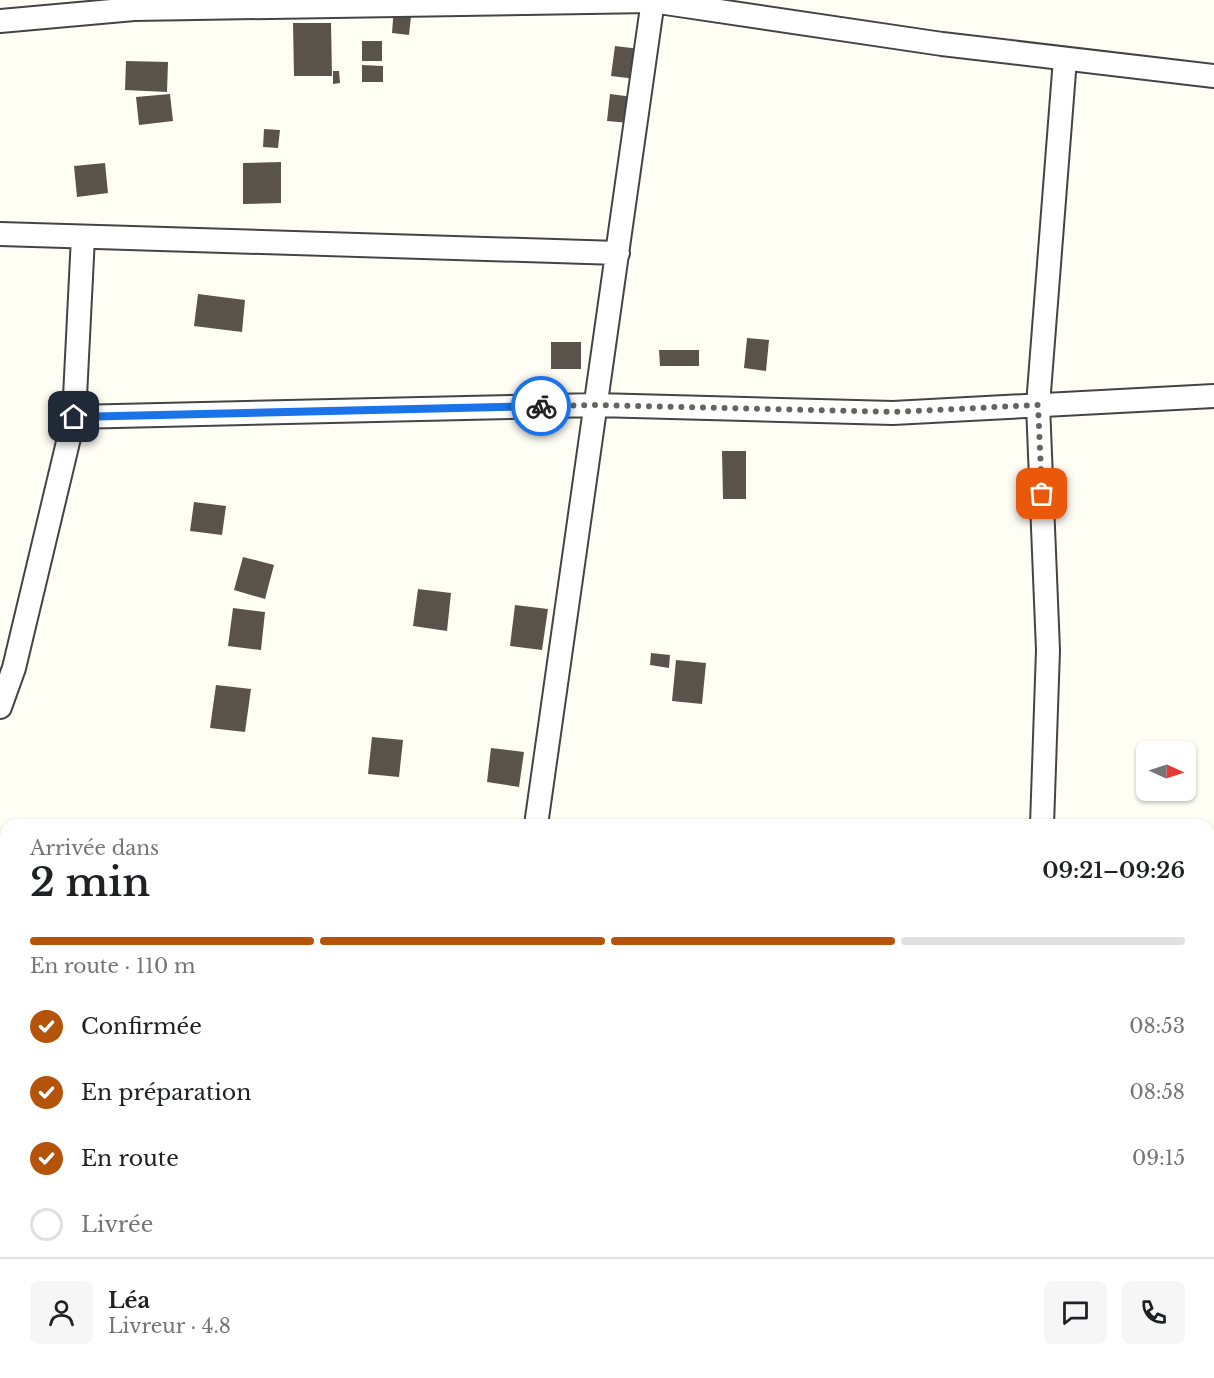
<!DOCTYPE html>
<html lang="fr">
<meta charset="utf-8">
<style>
:root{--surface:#fff;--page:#f6f6f6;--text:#202124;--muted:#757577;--line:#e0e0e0;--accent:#b45309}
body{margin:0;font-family:"Libre Baskerville",serif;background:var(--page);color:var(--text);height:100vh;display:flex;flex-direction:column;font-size:22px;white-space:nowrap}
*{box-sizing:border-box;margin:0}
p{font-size:20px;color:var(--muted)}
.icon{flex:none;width:33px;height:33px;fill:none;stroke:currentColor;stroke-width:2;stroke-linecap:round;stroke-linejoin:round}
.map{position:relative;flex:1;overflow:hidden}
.sheet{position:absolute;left:0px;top:819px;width:1215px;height:560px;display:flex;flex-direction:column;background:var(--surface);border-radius:18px 18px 0 0;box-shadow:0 2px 4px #0004}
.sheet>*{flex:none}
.needle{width:39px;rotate:93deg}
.controls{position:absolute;left:1136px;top:741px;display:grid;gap:12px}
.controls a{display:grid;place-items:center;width:60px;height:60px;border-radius:9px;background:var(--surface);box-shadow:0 2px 4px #0004;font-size:30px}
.pin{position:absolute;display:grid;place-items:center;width:51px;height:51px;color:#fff;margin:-26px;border-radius:12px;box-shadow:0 3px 9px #0006}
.courier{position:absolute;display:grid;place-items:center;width:60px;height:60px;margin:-30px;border:4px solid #1a73e8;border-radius:50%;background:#fff;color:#222;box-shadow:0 2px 8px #0007}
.head em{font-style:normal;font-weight:600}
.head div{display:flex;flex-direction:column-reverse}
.head{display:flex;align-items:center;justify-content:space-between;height:102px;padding:0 30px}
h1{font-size:39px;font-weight:600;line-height:45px}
.bar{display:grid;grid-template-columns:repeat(4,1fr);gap:9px 6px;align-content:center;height:72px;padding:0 30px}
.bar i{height:8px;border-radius:4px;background:var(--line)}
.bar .current{background:var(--accent)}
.bar p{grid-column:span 4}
.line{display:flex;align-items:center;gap:15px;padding:0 30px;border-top:2px solid var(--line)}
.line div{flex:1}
.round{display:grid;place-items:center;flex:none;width:63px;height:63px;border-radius:9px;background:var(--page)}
ol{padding:0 30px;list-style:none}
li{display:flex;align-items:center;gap:18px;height:66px}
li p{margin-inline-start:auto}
li .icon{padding:6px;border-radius:50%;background:var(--accent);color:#fff;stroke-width:4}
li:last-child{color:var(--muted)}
li i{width:33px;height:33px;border:3px solid var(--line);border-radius:50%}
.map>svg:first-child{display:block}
.building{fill:#5a534c}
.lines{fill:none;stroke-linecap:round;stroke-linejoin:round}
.minor-casing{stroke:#444;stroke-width:26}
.minor{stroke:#fff;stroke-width:22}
.done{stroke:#646460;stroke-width:6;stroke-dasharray:0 10.8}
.route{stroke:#1a73e8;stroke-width:8}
</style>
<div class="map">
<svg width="1214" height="1378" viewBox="0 0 1214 1378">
<rect width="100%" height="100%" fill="#fffef4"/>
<path class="building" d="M394 6 412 7 409 35 392 33Z
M293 23H331L332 76H294Z
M362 41H382V61H362Z
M615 46 640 49 636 79 611 76Z
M126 61 168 62 167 92 125 90Z
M362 65 383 66V82H362Z
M333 71H339L340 83 333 84Z
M170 94 173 121 139 125 136 97Z
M610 94 633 97 630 123 607 121Z
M264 129 280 130 278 148 263 147Z
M281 162V203L243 204V163Z
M105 163 108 193 77 197 74 166Z
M198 294 245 300 242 332 194 326Z
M747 338 769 340 766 371 744 368Z
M551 342H581V369H551Z
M659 350H699V366H660Z
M722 451H746V499H723Z
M194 502 226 506 222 535 190 531Z
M243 557 274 565 265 599 234 590Z
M418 589 451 593 447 631 413 626Z
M515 605 548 609 542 650 510 646Z
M233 608 265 612 261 650 228 646Z
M651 653 670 655 669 668 650 665Z
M676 660 706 663 702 704 672 701Z
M216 685 251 689 245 732 210 728Z
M372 737 403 740 399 777 368 774Z
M491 748 524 752 519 787 487 782Z
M1214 1092V1138H1209V1093Z"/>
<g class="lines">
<defs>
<path id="minor" d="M0 21 134 9 652 1 942 44 1214 76
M0 234 618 253
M74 417 596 405 893 413 1214 396
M0 707 14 668 74 417 83 237
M536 825 653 0
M1042 825 1048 650 1038 405 1065 59
M1209 896H1214
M0 965 6 966
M0 1199 6 1198
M478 1372V1378
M839 1372 840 1378
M1097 1372 1098 1378"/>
</defs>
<use href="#minor" class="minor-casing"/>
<use href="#minor" class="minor"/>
</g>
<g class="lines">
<path class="done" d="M541 406 597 405 893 412 1038 405 1042 494"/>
<path class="route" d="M74 417 541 406"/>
</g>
</svg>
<div class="controls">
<a><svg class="needle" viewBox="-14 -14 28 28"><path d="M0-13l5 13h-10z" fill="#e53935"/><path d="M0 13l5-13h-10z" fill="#757577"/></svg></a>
</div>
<div class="pin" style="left:1042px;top:494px;background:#ea580c"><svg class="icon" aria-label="bag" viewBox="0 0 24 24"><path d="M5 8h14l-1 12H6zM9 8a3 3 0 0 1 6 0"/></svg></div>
<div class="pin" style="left:74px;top:417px;background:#1f2937"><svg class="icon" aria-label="home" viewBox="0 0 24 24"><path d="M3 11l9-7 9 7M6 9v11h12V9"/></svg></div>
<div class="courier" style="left:541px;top:406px"><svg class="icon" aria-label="bike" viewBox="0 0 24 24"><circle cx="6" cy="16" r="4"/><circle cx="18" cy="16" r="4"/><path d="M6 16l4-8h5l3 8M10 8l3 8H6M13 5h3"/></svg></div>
<section class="sheet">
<div class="head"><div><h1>2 min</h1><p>Arrivée dans</p></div><em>09:21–09:26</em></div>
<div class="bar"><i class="current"></i><i class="current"></i><i class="current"></i><i></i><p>En route · 110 m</p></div>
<ol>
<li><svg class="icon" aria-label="check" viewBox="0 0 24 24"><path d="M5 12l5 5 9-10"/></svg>Confirmée<p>08:53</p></li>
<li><svg class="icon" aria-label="check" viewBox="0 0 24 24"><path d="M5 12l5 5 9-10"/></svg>En préparation<p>08:58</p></li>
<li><svg class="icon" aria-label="check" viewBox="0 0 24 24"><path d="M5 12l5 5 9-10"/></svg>En route<p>09:15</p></li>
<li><i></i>Livrée</li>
</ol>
<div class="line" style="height:108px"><a class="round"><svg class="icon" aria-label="person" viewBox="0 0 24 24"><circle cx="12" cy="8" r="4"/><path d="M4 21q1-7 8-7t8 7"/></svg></a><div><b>Léa</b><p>Livreur · 4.8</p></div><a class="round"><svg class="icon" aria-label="chat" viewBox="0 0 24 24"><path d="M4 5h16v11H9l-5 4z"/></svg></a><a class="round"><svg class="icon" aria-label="phone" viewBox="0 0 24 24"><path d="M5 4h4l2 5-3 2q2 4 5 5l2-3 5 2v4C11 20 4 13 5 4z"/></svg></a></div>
</section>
</div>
